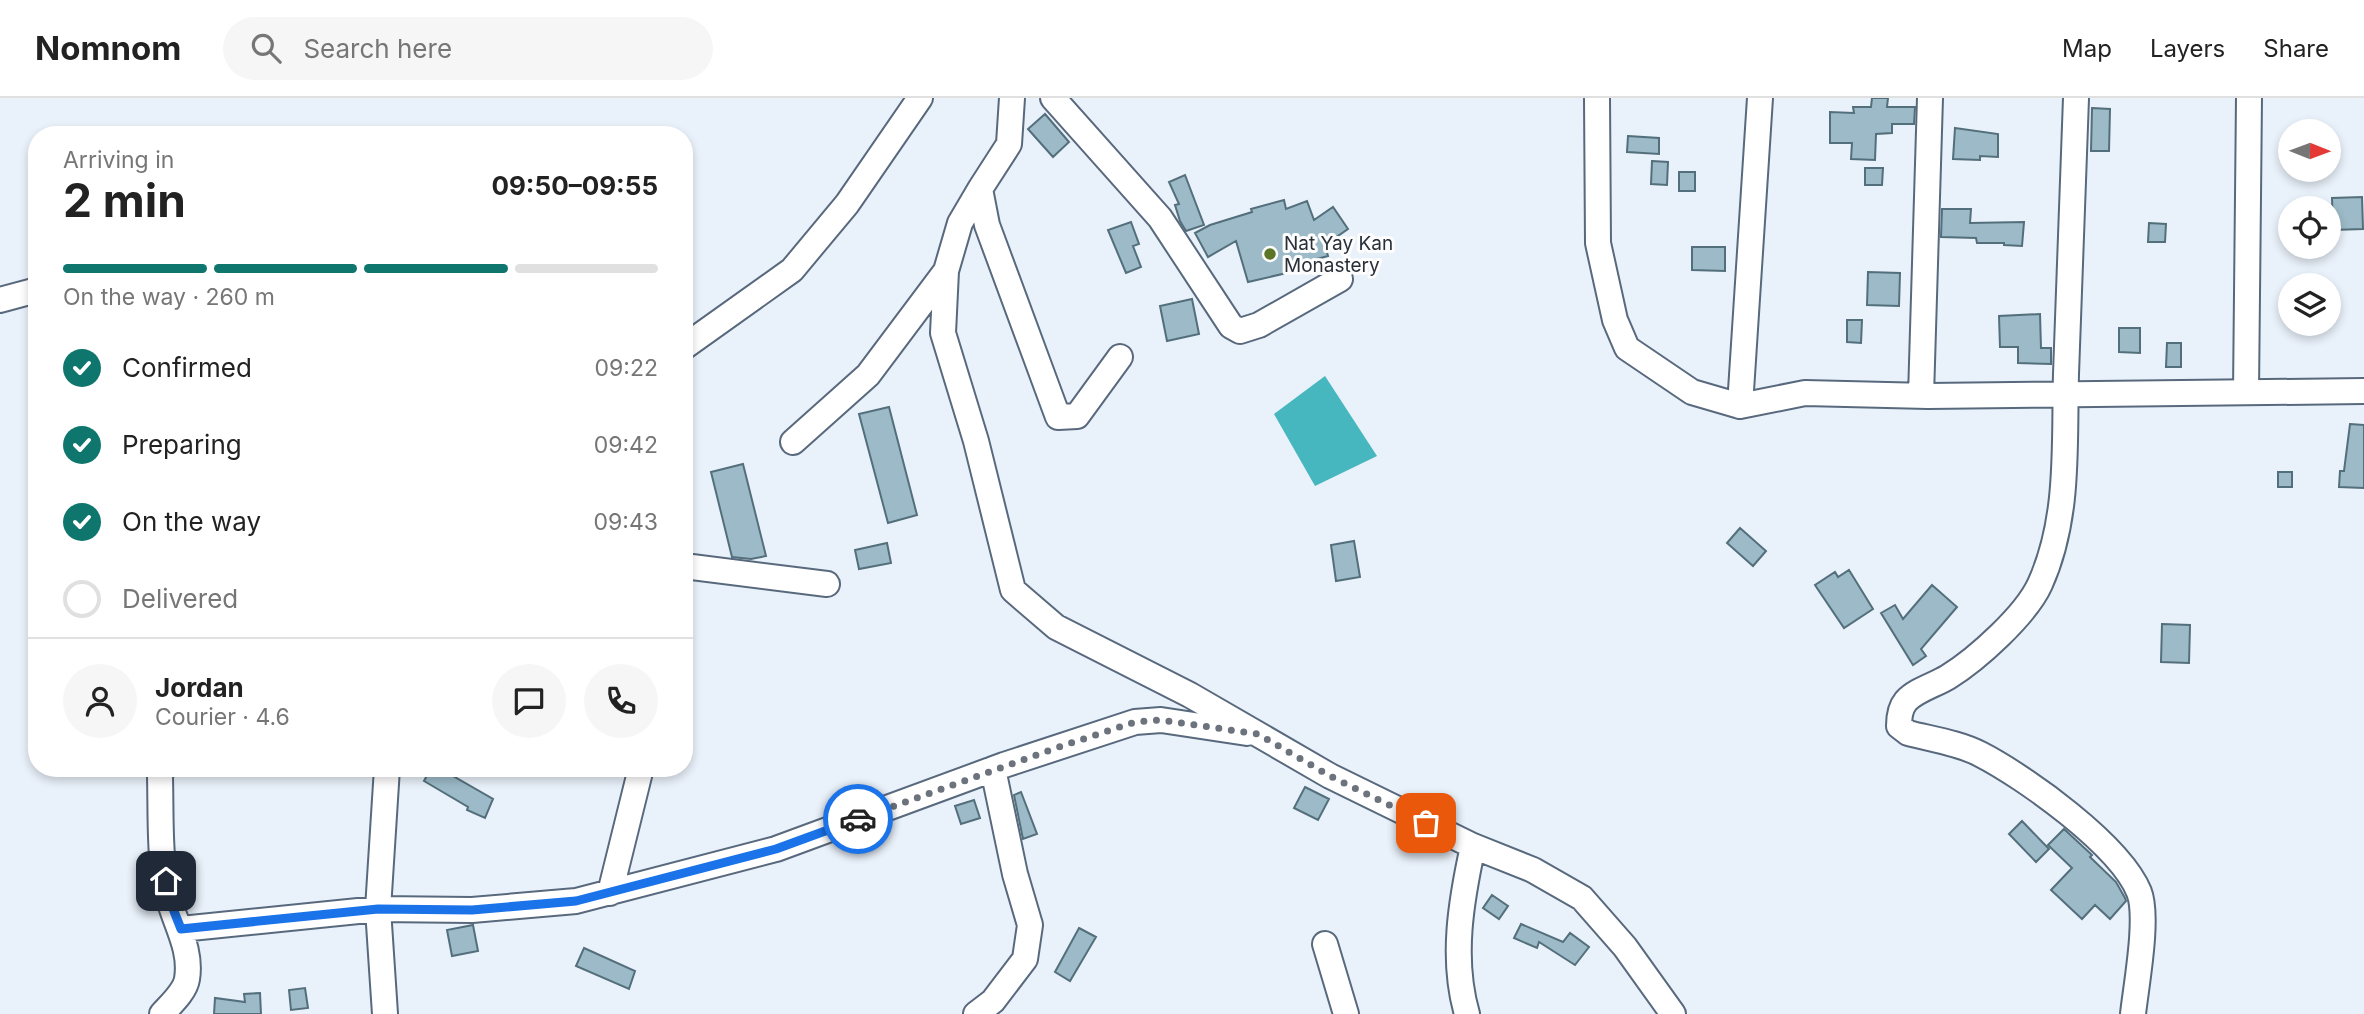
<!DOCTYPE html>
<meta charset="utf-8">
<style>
:root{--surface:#fff;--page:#f6f6f6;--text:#222;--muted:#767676;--line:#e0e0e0;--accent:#0f766e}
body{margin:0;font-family:Inter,sans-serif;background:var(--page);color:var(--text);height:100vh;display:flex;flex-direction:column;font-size:26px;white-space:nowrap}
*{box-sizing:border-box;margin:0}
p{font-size:23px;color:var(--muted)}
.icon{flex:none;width:38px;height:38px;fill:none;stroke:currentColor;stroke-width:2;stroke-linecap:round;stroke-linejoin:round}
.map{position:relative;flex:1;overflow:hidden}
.details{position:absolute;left:28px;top:28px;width:665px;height:651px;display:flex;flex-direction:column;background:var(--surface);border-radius:28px;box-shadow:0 4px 10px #0003}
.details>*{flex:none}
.needle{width:46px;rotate:91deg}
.controls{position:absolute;left:2278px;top:21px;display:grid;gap:14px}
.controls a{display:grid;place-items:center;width:63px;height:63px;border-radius:50%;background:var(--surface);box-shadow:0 4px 10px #0003;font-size:35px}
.pin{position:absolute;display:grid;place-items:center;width:60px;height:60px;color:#fff;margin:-30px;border-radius:14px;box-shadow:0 4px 10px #0006}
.courier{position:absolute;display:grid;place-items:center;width:70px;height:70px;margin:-35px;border:5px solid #1a73e8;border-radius:50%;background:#fff;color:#222;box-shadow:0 2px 9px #0007}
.headline em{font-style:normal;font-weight:700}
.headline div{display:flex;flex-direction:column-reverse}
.headline{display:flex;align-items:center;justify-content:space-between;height:119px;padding:0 35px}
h1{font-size:46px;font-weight:700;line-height:52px}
.bar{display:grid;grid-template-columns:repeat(4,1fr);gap:10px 7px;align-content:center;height:84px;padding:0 35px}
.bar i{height:9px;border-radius:5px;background:var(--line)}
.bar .on{background:var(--accent)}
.bar p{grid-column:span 4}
.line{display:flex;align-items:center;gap:18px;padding:0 35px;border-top:2px solid var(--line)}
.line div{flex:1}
.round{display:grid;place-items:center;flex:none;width:74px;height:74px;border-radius:37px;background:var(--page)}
ol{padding:0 35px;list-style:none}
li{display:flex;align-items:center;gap:21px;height:77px}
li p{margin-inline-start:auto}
li .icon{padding:7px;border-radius:50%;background:var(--accent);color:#fff;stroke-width:4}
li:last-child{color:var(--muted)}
li i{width:38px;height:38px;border:4px solid var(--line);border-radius:50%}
header{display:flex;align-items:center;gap:42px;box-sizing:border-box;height:98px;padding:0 35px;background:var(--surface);border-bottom:2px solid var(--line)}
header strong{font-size:33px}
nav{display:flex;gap:38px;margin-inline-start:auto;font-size:24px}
.search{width:490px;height:63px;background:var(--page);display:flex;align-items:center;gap:18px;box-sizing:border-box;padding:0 24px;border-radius:38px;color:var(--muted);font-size:26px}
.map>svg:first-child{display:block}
.water{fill:#46b6bf}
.building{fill:#9cbac8;stroke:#536f7b;stroke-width:2}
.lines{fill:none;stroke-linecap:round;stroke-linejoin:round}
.minor-casing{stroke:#58697d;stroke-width:28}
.minor{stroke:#fff;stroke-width:24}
.done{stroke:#6c737c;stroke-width:7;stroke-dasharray:0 12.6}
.route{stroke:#1a73e8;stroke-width:9}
.poi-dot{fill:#5c7527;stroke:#fdfdfd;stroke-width:2.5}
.labels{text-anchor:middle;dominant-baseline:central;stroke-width:6;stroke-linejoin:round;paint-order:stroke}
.poi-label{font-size:19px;fill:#282f38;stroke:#fdfdfd;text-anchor:start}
</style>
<header>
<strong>Nomnom</strong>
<div class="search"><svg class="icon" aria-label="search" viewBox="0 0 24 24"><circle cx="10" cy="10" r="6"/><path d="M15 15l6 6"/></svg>Search here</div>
<nav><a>Map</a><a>Layers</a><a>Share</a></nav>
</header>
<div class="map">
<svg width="2364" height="916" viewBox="0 0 2364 916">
<rect width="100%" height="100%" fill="#e9f1fa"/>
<path class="water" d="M1325 278 1377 358 1315 388 1274 316Z"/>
<path class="building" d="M1872 0H1888L1887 9H1915L1914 26H1892V35L1876 36 1875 62 1851 61 1852 45H1830V14L1854 15 1853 9H1871Z
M2092 10 2110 11 2109 53H2091Z
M1045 16 1069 44 1053 59 1028 31Z
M1955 30 1998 36V59L1980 58V62L1953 61Z
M1628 38 1659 40V56L1627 54Z
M1652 63 1668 64 1667 87 1651 86Z
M1865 70H1883L1882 87H1865Z
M1679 74H1695V93H1679Z
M1185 77 1204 127 1186 133 1180 123 1175 107 1179 106 1169 84Z
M2362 99 2363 131 2333 132 2332 100Z
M1284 102 1286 111 1307 103 1314 122 1333 109 1348 131 1325 147 1328 158 1302 165 1304 171 1248 184 1236 143 1208 159 1195 135 1210 127 1252 114 1251 111Z
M1942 111H1971L1970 125 2024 124 2022 148 2004 147V145H1977L1976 140 1941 139Z
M1131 124 1139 146 1133 148 1141 169 1126 175 1108 132Z
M2149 125 2166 126 2165 144H2148Z
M1692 149H1725V173L1692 172Z
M1868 174 1900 175 1899 208 1867 207Z
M1192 201 1199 236 1167 243 1160 208Z
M2040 216 2041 250H2051V266L2018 265V249H2000L1999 218Z
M1847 222H1862L1861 245 1847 244Z
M2119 230H2140V255L2119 254Z
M2167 245H2181V269H2166Z
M889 309 917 417 888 425 859 316Z
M2350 326 2364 327V390L2339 389 2340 373H2344Z
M743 366 766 458 751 461 732 459 711 374Z
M2278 374H2292V389H2278Z
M1740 430 1766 453 1753 468 1727 445Z
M1354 443 1360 479 1336 483 1331 447Z
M887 445 891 465 859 471 855 452Z
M1849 472 1873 511 1844 530 1815 487 1835 474 1838 479Z
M1932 487 1957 509 1921 551 1926 558 1913 567 1881 515 1895 507 1903 521Z
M2162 526 2190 527 2189 565 2161 564Z
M431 670H439L493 701 485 720 467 712 468 709 424 683Z
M1305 689 1329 701 1318 722 1294 710Z
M1021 694 1037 736 1023 741 1014 697Z
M974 702 980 720 961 726 955 708Z
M2022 723 2049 751 2036 764 2009 736Z
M2064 731 2092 757 2090 759 2116 784 2125 800 2126 803 2110 821 2095 807 2082 821 2051 792 2072 770 2048 747Z
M1492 797 1508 808 1499 821 1483 810Z
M1521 826 1563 844 1570 835 1589 849 1575 867 1539 844 1537 850 1514 840Z
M473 827 478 853 452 858 447 832Z
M1079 830 1096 839 1070 883 1055 874Z
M584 850 635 873 629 891 576 868Z
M305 890 308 910 291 912 289 892Z
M260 895 261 916H214L215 900 245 904 244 896Z"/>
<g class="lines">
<defs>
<path id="minor" d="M1012 0 1009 46 980 91 987 127 1058 319 1077 318 1120 259
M1053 0 1160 120 1231 228 1240 233 1259 227 1340 181
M1597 0 1598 145 1615 222 1627 250 1692 294 1740 308 1805 295 1928 298 2364 293
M2076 0C2073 92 2069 184 2066 276 2064 346 2070 420 2040 486 2026 517 1977 561 1948 579 1935 587 1916 592 1906 603 1901 609 1899 620 1899 628L1908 635C1931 641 1959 645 1980 656 2025 679 2120 747 2139 794 2149 819 2136 888 2133 916
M980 91 960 125 946 173 943 235 976 343 1013 492 1056 529 1190 597 1330 678 1473 748 1533 772 1582 800 1625 849 1673 916
M0 202 37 192
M684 249 792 172 847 106 920 0
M2246 294 2249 0
M1921 298 1930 0
M1740 308 1760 0
M793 344 868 277 946 173
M684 468 827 486
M162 670 160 679C161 718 159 761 168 798 175 826 192 851 187 881 185 894 170 907 162 916
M610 795 641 670
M181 831 378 811 472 812 576 803 776 751 1004 667 1135 624 1161 622 1247 635
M1325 846 1346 916
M385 916 378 811 387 670
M976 916 993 903 1025 861 1030 827 1015 776 993 671
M1467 916C1451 861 1461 803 1473 748"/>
</defs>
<use href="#minor" class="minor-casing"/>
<use href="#minor" class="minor"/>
</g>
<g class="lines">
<path class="done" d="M858 721 1056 650 1135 624 1161 622 1258 636 1330 678 1426 725"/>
<path class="route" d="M166 783 168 798 181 831 378 811 472 812 576 803 776 751 858 721"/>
</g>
<circle class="poi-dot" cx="1270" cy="156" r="7"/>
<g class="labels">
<g class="poi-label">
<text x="1284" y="145">Nat Yay Kan<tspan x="1284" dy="22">Monastery</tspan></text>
</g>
</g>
</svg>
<div class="controls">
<a><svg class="needle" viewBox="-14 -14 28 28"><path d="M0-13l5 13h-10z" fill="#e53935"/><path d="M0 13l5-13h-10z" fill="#767676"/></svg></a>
<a><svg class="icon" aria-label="locate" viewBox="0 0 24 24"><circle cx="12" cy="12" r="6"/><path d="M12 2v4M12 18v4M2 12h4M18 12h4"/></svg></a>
<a><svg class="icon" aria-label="layers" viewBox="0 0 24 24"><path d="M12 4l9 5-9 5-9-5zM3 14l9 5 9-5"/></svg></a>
</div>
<div class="pin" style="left:1426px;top:725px;background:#ea580c"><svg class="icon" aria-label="bag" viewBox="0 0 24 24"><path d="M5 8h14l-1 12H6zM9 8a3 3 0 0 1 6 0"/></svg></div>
<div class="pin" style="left:166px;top:783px;background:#1f2937"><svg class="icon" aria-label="home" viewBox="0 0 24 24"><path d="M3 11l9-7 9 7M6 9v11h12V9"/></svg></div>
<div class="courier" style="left:858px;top:721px"><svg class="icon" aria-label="car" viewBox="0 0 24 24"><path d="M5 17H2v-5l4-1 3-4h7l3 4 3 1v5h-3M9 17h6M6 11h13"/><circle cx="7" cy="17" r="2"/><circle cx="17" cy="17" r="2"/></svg></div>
<section class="details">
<div class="headline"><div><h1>2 min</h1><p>Arriving in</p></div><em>09:50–09:55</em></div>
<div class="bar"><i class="on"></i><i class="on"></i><i class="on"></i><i></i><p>On the way · 260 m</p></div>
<ol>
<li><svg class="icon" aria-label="check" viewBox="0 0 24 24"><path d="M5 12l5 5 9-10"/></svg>Confirmed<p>09:22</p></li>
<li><svg class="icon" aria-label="check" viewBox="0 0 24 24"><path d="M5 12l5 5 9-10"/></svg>Preparing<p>09:42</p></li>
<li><svg class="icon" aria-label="check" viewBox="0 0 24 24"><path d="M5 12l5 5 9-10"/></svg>On the way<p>09:43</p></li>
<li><i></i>Delivered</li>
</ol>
<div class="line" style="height:126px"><a class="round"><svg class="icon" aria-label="person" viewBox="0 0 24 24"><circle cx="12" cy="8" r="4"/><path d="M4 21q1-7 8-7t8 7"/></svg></a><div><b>Jordan</b><p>Courier · 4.6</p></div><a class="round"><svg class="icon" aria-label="chat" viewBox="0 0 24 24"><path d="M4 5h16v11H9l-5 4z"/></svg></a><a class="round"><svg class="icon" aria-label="phone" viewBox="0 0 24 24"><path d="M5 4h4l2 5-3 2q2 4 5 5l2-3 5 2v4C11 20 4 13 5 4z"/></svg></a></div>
</section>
</div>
